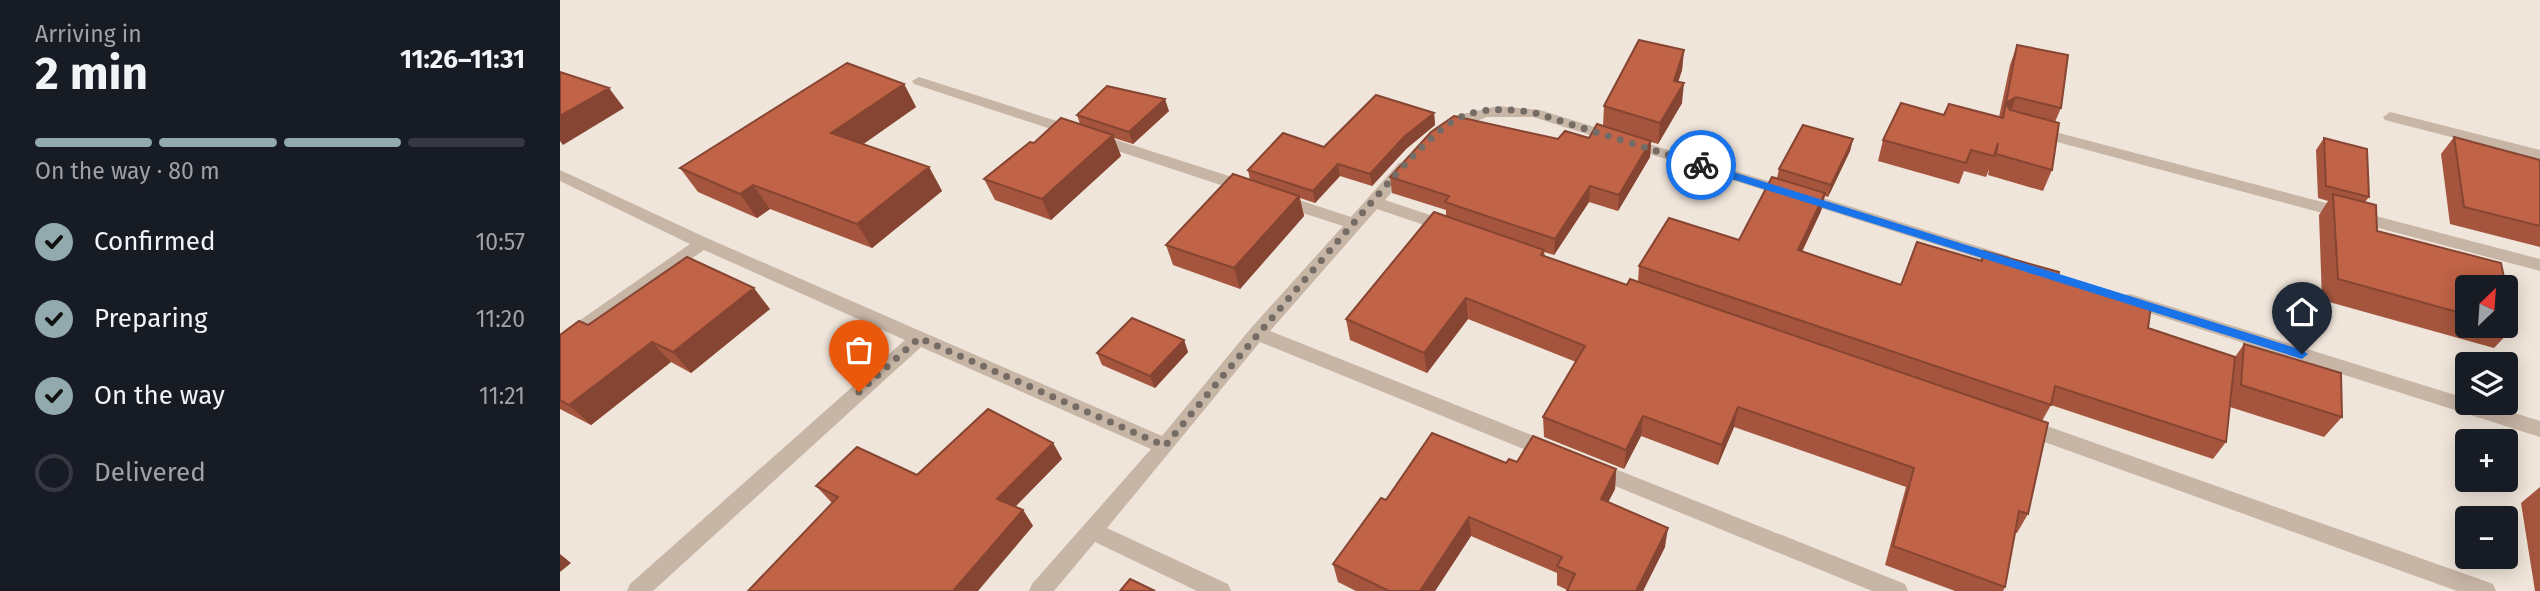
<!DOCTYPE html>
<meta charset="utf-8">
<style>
:root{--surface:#171b24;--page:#20242c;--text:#f1f3f6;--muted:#9ea1a6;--line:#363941;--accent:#92aaad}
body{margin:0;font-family:"Fira Sans",sans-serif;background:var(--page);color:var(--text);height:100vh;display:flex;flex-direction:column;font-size:26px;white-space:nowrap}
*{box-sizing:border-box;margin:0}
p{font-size:23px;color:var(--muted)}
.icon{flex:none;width:38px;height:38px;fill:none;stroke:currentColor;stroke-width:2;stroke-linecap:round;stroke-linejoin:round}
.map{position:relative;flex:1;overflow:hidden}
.drawer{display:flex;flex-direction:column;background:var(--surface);width:560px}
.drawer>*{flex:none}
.needle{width:46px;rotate:25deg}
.controls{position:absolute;left:1895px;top:275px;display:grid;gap:14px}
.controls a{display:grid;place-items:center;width:63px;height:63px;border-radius:7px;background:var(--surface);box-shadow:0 4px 18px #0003;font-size:35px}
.pin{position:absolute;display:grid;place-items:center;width:60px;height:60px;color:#fff;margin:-72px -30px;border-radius:50% 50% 50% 0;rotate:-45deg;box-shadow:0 0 7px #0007}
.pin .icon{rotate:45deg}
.courier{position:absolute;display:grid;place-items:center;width:70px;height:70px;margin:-35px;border:5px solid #1a73e8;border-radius:50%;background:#fff;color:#222;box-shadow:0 2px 9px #0007}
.headline em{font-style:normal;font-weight:700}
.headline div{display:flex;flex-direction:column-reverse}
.headline{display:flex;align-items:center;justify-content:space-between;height:119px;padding:0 35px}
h1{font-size:46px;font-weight:700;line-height:52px}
.bar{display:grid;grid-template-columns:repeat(4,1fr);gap:10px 7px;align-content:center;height:84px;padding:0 35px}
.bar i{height:9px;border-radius:5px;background:var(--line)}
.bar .on{background:var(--accent)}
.bar p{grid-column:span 4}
ol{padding:0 35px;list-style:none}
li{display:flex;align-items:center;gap:21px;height:77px}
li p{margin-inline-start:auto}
li .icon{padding:7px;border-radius:50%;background:var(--accent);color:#111;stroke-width:4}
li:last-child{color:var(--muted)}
li i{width:38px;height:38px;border:4px solid var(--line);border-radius:50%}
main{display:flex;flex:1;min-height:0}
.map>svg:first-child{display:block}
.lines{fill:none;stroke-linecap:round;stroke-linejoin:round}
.minor{fill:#c7b5a6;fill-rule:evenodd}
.wall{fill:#a5553d}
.shaded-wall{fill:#864532}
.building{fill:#c06347;stroke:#864532;stroke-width:2}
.route{fill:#1a73e8}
.done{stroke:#766c66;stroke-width:7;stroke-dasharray:0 12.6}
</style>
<main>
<section class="drawer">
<div class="headline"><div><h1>2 min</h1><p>Arriving in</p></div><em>11:26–11:31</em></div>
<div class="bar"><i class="on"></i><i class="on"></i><i class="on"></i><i></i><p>On the way · 80 m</p></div>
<ol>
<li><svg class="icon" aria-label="check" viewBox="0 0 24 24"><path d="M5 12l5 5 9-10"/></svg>Confirmed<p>10:57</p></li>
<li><svg class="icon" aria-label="check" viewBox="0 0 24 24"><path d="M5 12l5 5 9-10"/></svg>Preparing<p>11:20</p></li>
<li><svg class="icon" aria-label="check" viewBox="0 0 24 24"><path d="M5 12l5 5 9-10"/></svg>On the way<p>11:21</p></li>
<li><i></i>Delivered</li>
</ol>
</section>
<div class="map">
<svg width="1980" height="591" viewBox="0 0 1980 591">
<rect width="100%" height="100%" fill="#f0e5da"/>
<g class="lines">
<path class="minor" d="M359 77 694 184 696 188 688 193 682 192 354 84 352 81Z
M938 106 980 110 1449 256 1451 260 1449 264H1437L973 117H927L882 134 874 129 899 115Z
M1830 112 1980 150V160L1825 120 1823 117Z
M1476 127 1980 259V271L1471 135 1468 132Z
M845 162 853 167 825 200 894 223 896 227 894 231H882L817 209 710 331 997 445 1000 451 997 457 990 459 983 457 700 342 547 528 668 584 671 591H637L535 542 494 591H469L472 584 591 449 361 347 93 591H67L70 584 345 340 144 250 0 350V334L130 244 0 181V170L149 239 602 436 691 328 783 226 715 204 713 200 715 196H727L791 217 839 163Z
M1570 294 1908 399V402H1920L1980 421V437L1564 305 1561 300 1564 295Z
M1464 418 1925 581 1933 584 1936 591H1897L1457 432 1454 426 1457 420Z
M1035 461 1345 584 1348 591H1312L1028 475 1025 469 1028 463Z"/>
</g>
<path class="wall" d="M1457 45 1501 108 1495 122 1492 170 1483 191 1428 175 1429 169 1426 177 1404 171 1399 184 1318 161 1323 140 1384 115 1439 117 1450 65Z
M1124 50 1122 70 1118 82 1122 103 1098 144 1091 142 1090 157 1058 211 1029 202 994 255 984 252 985 256 1067 285 1078 282 1079 266 1179 240 1217 178 1219 169 1293 139 1290 151 1268 197 1265 196 1261 211 1242 252 1341 285 1420 261 1424 251 1498 278 1588 328 1675 357 1684 344 1782 417 1764 437 1670 407 1666 442 1653 459 1491 405 1482 421 1468 514 1457 533H1455L1445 587 1443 591H1395L1325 565 1346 487 1174 427 1158 465 1081 436 1064 469 984 437 983 417 1016 362 908 319 867 373 790 340 786 319 886 216V210L832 193 830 177 998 139 1029 138 1043 126 1044 106Z
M344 84 356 107 303 144 369 167 382 191 312 248 210 209 197 218 138 192 120 168Z
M609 111 573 144 554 138 561 156 491 220 435 200 424 179 474 143 520 124 517 115Z
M874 113 875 125 846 149 812 186 780 176 755 203 740 198 744 216 680 289 613 265 606 245 690 180 688 170Z
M1894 137 1980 160V247L1890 224 1881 154Z
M1764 138 1809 197 1805 202 1817 231 1908 287V326H1946V289L1954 327 1934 348 1762 300 1759 215 1768 201 1758 198 1756 150Z
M210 309 131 373 111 362 31 425 0 409V335L28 325Z
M624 340 628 352 595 388 542 365 537 353Z
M493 443 502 459 455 507 463 510 473 526 272 503 256 486 357 475Z
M957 462 1056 469 1055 489 1048 502 1105 547 1083 591H1007V590L997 585V573L911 536 875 591H796L778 582 773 564 826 500 946 463Z
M1980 487V591H1975L1961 503Z"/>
<path class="shaded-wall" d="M1124 50 1122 70 1112 101 1114 81Z
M1124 83 1122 103 1098 144 1100 123Z
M344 84 356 107 285 157 271 133Z
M49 88 64 108 3 145 0 141V116Z
M1456 97 1449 117 1446 103Z
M605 99 609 111 573 144 569 132Z
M874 113 875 125 846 149 812 186 810 174 844 137Z
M553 135 561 156 491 220 482 199Z
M1293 139 1290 151 1268 197 1271 185Z
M1091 141 1090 157 1058 211 1059 195Z
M778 164 780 176 755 203 753 191Z
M369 167 382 191 312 248 297 224Z
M193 185 210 209 197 218 180 194Z
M1030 186 1029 202 994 255 995 239Z
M1265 193 1261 211 1234 268 1238 250Z
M739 196 744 216 680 289 674 268Z
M194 288 210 309 131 373 113 352Z
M906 298 908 319 867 373 864 353Z
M624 340 628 352 595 388 590 376Z
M92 342 111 362 31 425 9 405Z
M1178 407 1174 427 1158 465 1162 445Z
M1083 416 1081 436 1064 469 1066 450Z
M493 443 502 459 447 515 437 499Z
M1056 469 1055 489 1040 518 1041 499Z
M463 510 473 526 418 591H393Z
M909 517 911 536 875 591H860Z
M1108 528 1105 547 1083 591H1076Z
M0 554 11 563 0 572Z"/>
<path class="building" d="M1079 40 1124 50 1114 81 1124 83 1100 123 1044 106Z
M1457 45 1508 55 1501 108 1456 97 1446 103 1450 110 1499 123 1492 170 1436 154 1438 143 1434 156 1411 150 1406 163 1323 140 1341 103 1384 115 1389 104 1443 118Z
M287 63 344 84 271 133 369 167 297 224 193 185 180 194 120 168Z
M0 72 49 88 0 116Z
M547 86 605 99 569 132 517 115Z
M816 95 874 113 844 137 810 174 778 164 753 191 688 170 723 133 764 147Z
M894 116 998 139 1005 131 1029 138 1037 124 1091 141 1059 195 1030 186 995 239 885 202 889 196 830 177 871 132Z
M501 118 553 135 482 199 424 179 470 142 474 143Z
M1243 125 1293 139 1271 185 1219 169Z
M1894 137 1980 160V226L1904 207Z
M1764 138 1807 149 1809 197 1766 186Z
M673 174 739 196 674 268 606 245Z
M1212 177 1265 193 1238 250 1341 285 1357 242 1422 261 1424 251 1499 272 1498 278 1591 306 1588 328 1675 357 1666 442 1495 386 1491 405 1079 266 1109 218 1179 240Z
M1773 194 1816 205 1817 231 1941 263 1946 287H1908V315L1778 279Z
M874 212 984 250 981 255 1067 285 1070 279 1488 423 1468 514 1459 511 1445 587 1333 546 1354 468 1178 407 1162 445 1083 416 1066 450 983 417 1025 346 906 298 864 353 786 319Z
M127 257 194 288 113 352 92 342 9 405 0 400V335L19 321 28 325Z
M1946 289 1954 327 1946 325Z
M572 318 624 340 590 376 537 353Z
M1684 344 1781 373 1782 417 1681 385Z
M428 409 493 443 437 499 463 510 393 591H188L278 497 256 486 297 447 357 475Z
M872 433 946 463 949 459 957 462 973 436 1056 469 1041 499 1108 528 1076 591H1007L1015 574 997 566 1002 557 909 517 860 591H829L773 564 821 498 826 500Z
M570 579 595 591H560Z"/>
<path class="route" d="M1141 162 1742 350 1748 354 1742 359 1137 168V163Z"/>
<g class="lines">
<path class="done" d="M299 392 359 338 605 446C666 371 728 299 791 226 816 198 869 131 901 117 924 107 951 109 975 113L1141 165"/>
</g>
</svg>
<div class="controls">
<a><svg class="needle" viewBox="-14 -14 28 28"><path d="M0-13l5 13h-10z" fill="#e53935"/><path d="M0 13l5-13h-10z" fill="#9ea1a6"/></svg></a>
<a><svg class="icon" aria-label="layers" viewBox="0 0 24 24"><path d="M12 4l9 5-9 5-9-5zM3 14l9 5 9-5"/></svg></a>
<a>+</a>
<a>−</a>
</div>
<div class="pin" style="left:299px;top:392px;background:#ea580c"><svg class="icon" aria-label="bag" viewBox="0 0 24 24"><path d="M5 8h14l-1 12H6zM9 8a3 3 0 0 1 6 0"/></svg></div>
<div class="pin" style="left:1742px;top:354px;background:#1f2937"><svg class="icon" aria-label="home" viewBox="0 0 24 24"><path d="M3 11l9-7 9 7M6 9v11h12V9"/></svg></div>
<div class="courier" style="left:1141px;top:165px"><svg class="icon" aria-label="bike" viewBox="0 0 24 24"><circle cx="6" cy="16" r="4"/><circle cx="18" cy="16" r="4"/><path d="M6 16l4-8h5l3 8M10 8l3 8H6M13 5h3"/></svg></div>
</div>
</main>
